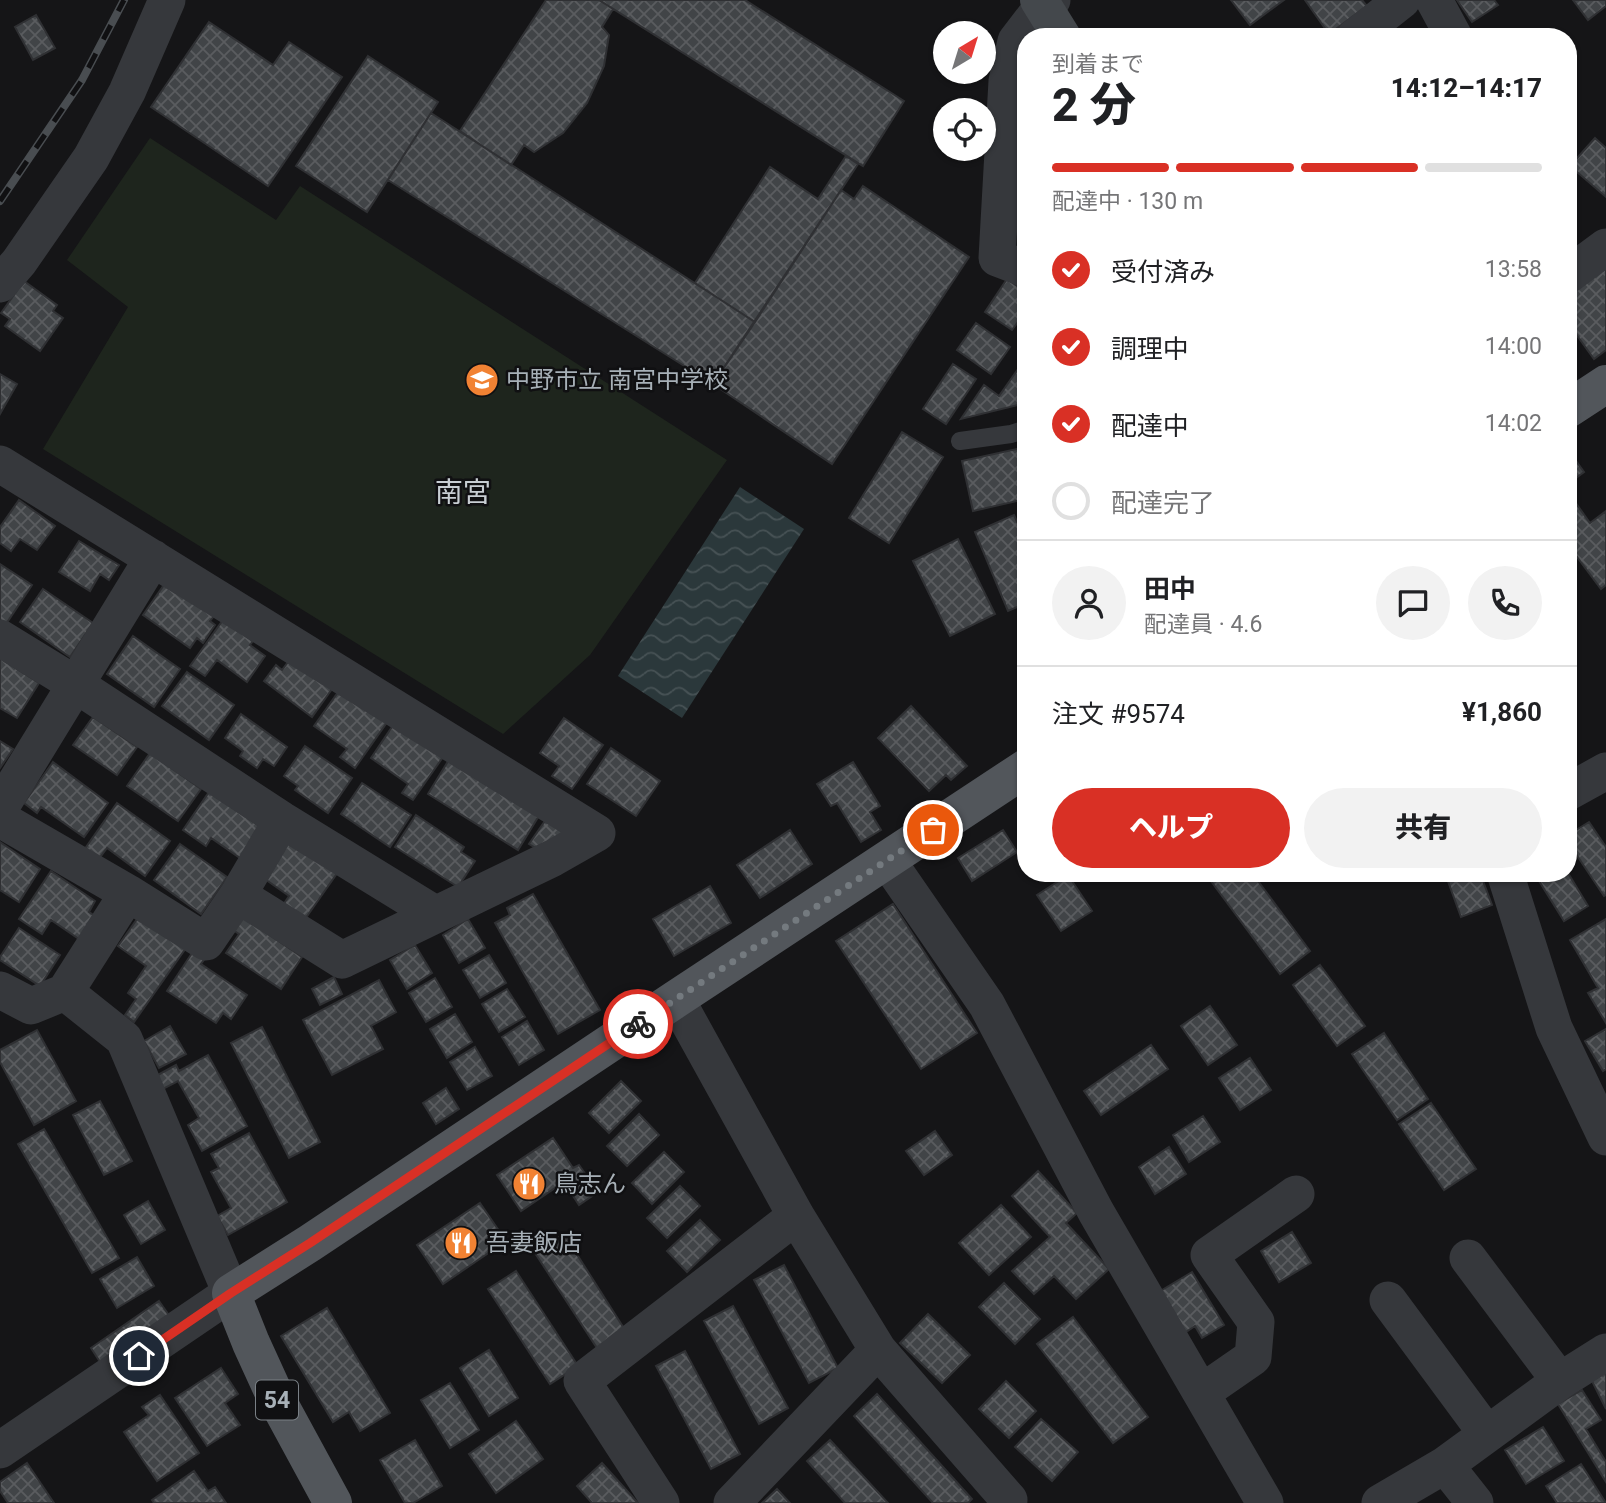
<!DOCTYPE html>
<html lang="ja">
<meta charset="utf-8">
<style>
:root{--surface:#fff;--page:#f2f2f2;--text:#202124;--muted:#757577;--line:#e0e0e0;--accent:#d93025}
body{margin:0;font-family:Roboto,"Noto Sans JP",sans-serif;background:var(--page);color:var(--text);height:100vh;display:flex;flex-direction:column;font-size:26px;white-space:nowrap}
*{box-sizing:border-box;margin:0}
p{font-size:23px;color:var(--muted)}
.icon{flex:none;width:38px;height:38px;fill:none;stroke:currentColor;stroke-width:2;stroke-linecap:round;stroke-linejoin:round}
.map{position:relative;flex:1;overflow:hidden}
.panel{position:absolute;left:1017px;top:28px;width:560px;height:854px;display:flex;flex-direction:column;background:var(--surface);border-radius:28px;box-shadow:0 2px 5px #0004}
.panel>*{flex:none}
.needle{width:46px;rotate:38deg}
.buttons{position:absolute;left:933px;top:21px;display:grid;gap:14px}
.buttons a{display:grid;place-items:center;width:63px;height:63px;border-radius:50%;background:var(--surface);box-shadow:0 2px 5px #0004;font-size:35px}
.pin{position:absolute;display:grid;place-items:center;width:60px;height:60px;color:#fff;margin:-30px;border:4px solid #fff;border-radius:50%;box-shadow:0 2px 7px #0007}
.courier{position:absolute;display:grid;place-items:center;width:70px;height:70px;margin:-35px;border:5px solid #d93025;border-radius:50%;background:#fff;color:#222;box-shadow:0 2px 9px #0007}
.head em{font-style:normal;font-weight:800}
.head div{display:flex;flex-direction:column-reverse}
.head{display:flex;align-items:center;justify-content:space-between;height:119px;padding:0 35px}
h1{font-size:46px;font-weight:800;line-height:52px}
.bar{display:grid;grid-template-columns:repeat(4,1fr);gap:10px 7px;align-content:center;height:84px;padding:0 35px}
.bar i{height:9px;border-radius:5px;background:var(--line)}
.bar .on{background:var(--accent)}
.bar p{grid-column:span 4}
.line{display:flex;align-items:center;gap:18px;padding:0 35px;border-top:2px solid var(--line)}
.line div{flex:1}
.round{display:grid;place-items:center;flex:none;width:74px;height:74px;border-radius:37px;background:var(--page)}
ol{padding:0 35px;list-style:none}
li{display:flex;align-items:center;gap:21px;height:77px}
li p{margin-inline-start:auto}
li .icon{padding:7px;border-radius:50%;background:var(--accent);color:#fff;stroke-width:4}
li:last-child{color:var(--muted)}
li i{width:38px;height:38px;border:4px solid var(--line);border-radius:50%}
.cta{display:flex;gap:14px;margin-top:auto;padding:14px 35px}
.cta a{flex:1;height:80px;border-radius:42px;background:var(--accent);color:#fff;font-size:28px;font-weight:800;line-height:80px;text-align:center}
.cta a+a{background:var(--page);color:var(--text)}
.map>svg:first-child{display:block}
.pitch{fill:#1e251d}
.water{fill:url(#water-waves)}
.building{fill:url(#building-cross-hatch);stroke:#2f3033;stroke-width:2}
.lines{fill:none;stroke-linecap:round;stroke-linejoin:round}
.lane{stroke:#36383c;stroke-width:18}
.street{stroke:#36383c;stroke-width:37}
.secondary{stroke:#44484c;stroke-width:38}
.primary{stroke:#52565b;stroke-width:38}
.rail-casing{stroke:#494d51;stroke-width:8}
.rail{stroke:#101012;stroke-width:5;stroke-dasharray:16;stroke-linecap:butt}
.done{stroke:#747a7f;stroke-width:7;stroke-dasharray:0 12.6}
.route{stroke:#d93025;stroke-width:9}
.labels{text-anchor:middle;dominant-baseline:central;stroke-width:5;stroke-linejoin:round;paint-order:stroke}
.shield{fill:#101012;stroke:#7a8086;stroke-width:2}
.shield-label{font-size:23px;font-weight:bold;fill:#a7b0b7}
.poi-label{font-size:24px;fill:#a7b0b7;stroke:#101012;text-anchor:start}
.quarter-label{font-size:28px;fill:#c8ced3;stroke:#101012}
</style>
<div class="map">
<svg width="1606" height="1503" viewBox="0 0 1606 1503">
<defs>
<pattern id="water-waves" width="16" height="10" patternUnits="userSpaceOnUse" patternTransform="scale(1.75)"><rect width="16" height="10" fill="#2b383b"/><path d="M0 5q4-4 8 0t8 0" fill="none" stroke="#475255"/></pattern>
<pattern id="building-cross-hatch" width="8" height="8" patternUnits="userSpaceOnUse" patternTransform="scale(1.75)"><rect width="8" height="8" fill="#414447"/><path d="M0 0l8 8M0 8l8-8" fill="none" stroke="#5a5c5f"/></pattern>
</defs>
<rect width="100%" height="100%" fill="#151517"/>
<path class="pitch" d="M150 138 276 220 300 186 727 460 590 655 503 734 43 449 128 307 67 260Z"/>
<path class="water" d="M740 487 804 529 682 718 618 676Z"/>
<path class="building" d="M546 0H599L613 9 602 27 609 35 604 66 587 103 563 133 534 152 524 145 511 165 460 131Z
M599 0H745L904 101 863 166Z
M1231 0H1284L1250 25Z
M1305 0H1362L1367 6 1329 34Z
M1457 0H1494L1498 5 1472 22Z
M1573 0H1606V6L1588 20Z
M36 15 55 48 33 60 15 27Z
M209 22 273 65 289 42 342 77 268 186 151 107Z
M368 56 438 102 367 212 296 166Z
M431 113 755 322 713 384 388 180Z
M1595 138 1606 148V197L1570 166Z
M846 156 858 164 755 322 695 283 770 167 818 199Z
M863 186 969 257 832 464 713 384 841 190 854 199Z
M1606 265V350L1594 359 1568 323V292Z
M1007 279 1026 292V311L1012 330 985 312Z
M24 281 57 305 53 311 63 318 40 351 5 326 10 319 1 313Z
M976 323 1010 347 991 374 957 350Z
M953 364 976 379 946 424 923 409Z
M1018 369 1026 374V403L961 419 984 385 999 396Z
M0 374 17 384 0 414Z
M902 432 943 457 889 543 849 518Z
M1026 447V499L973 511 962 461Z
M1569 451 1584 472 1568 484V452Z
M1568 492 1590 523 1606 511V585L1601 589 1568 545Z
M19 500 55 526 37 550 20 539 11 551 0 543V527Z
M1014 515 1026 542V603L1008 611 975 532Z
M958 539 995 614 950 636 913 561Z
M79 541 119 565 109 580 100 574 90 591 59 572Z
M0 564 32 585 6 624 0 620Z
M166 582 214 616 210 621 215 625 203 643 197 638 190 648 143 615Z
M43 589 93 623 70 657 20 622Z
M223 620 253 641 250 645 265 656 247 682 217 660 205 676 190 666Z
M133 636 180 669 154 707 107 674Z
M0 658 39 683 17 718 0 708Z
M291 658 332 689 312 717 264 681 276 665 282 670Z
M187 672 234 705 209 740 162 706Z
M341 688 388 721 355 768 340 757 347 749 314 726Z
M911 706 967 766 951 780 946 775 929 791 878 738Z
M241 714 287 747 274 766 263 759 257 768 240 756 243 751 225 738Z
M93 717 137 747 117 775 73 745Z
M564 718 603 745 572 789 552 776 559 766 540 753Z
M394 724 443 757 413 800 402 793 408 784 371 758Z
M0 741 13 749 0 768Z
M305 746 352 778 328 813 295 790 298 786 284 776Z
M611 748 660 781 636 816 587 784Z
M150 753 201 789 178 821 127 786Z
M450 758 540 814 518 850 428 794Z
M53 762 108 803 84 837 41 807 37 813 24 803Z
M853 762 880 806 870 812 881 830 861 842 837 803 831 806 817 784Z
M362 783 411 815 390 847 341 814Z
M209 792 261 827 240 858 211 838 206 846 183 830Z
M117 803 170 841 145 876 107 848 98 860 84 850Z
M416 815 464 847 461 852 475 861 458 887 395 847Z
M547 818 566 831 539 850 529 844Z
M1589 822 1606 847V895L1604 896 1568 842V835Z
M790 830 812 864 760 898 737 865Z
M1003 830 1017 852 972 881 958 858Z
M289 838 338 872 303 922 281 908 289 896 262 877Z
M0 842 40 869 19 902 0 890Z
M180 844 227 877 201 914 154 880Z
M51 871 95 901 89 912 95 916 79 939 51 920 42 934 19 919Z
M1205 873H1252L1310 951 1280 974Z
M1445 873H1480L1492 905 1461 917Z
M1534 873H1568L1588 906 1564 921Z
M1068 875 1092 911 1061 931 1037 895Z
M710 886 731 923 674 956 653 919Z
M533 894 600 1010 558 1034 495 923 510 915 507 908Z
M893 904 977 1033 921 1069 836 941Z
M140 915 186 948 134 1022 125 1015 136 999 128 993 146 966 118 946Z
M242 916 302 957 281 989 226 953 239 934 233 930Z
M468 919 485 948 459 963 443 935Z
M1606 919V1023L1588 993 1598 988 1570 940Z
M19 928 60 955 40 986 0 960V957Z
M415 945 432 973 407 989 390 960Z
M194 950 206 957 201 964 247 995 231 1019 223 1013 216 1023 167 991Z
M489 955 506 983 480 998 463 970Z
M1320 965 1365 1026 1337 1046 1293 985Z
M334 977 342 994 320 1005 312 989Z
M435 978 452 1007 426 1022 409 993Z
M379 980 396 1012 371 1026 383 1049 332 1075 303 1020Z
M507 989 525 1017 499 1032 482 1004Z
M1210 1006 1237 1045 1208 1065 1181 1026Z
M455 1014 472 1042 447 1058 430 1029Z
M527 1021 544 1050 519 1065 502 1037Z
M170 1026 186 1054 159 1068 144 1041Z
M262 1027 320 1142 289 1158 231 1043Z
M1606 1029V1069L1603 1071 1585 1041Z
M37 1030 76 1101 34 1125 0 1062V1050Z
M1384 1033 1428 1099 1397 1120 1352 1054Z
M1151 1045 1168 1069 1101 1115 1084 1091Z
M475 1047 492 1076 467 1090 450 1062Z
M208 1055 247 1126 202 1151 188 1125 199 1118 178 1081 163 1089 156 1076 176 1065 179 1071Z
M1250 1058 1271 1090 1240 1110 1219 1078Z
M621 1081 641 1101 609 1133 589 1113Z
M446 1088 459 1109 436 1124 423 1103Z
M100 1101 132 1161 104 1175 73 1115Z
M1431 1103 1476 1169 1444 1190 1399 1124Z
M639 1114 659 1135 627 1166 607 1146Z
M1203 1116 1220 1142 1189 1162 1173 1135Z
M44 1129 119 1258 92 1273 18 1144Z
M935 1131 952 1155 924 1175 906 1151Z
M249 1133 287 1202 228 1235 217 1216 231 1208 211 1172 219 1168 211 1154Z
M553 1138 573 1168 579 1165 598 1192 579 1205 564 1182 521 1211 497 1175Z
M1169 1147 1186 1174 1155 1194 1139 1167Z
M664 1152 684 1172 652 1204 632 1183Z
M1038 1171 1077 1213 1066 1223 1109 1269 1076 1299 1054 1276 1034 1294 1012 1271 1050 1237 1012 1196Z
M680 1186 700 1206 667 1238 647 1218Z
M148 1201 165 1230 141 1244 124 1215Z
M480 1203 506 1241 443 1284 417 1245Z
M1001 1205 1031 1237 989 1275 959 1243Z
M700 1220 720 1240 687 1272 667 1251Z
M1292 1232 1311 1263 1279 1282 1261 1251Z
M564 1234 625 1330 597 1348 535 1253Z
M137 1257 154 1286 117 1308 100 1279Z
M784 1265 838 1368 809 1383 754 1280Z
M516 1271 578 1366 550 1384 488 1289Z
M1192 1272 1224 1325 1202 1338 1195 1326 1183 1334 1157 1293Z
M1004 1283 1040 1319 1015 1344 979 1307Z
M159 1301 173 1321 104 1368 91 1348Z
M733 1306 788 1408 759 1424 704 1321Z
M327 1308 390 1413 360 1431 349 1412 333 1422 281 1336Z
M928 1314 970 1355 942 1383 900 1343Z
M1073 1317 1148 1417 1113 1443 1037 1344Z
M489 1350 518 1398 489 1416 460 1368Z
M685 1351 740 1454 711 1469 656 1366Z
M221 1368 238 1394 225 1403 240 1425 207 1446 175 1398Z
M1606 1369V1409L1590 1377Z
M1006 1381 1036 1411 1009 1438 979 1409Z
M450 1383 479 1430 450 1448 421 1400Z
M1582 1390 1601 1420 1586 1429 1606 1462V1482L1558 1404Z
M877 1394 972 1499 968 1503H933L854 1416Z
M160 1395 199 1453 157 1481 124 1432 149 1415 142 1407Z
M1041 1419 1078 1452 1052 1481 1015 1447Z
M516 1421 543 1459 496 1493 469 1454Z
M1543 1427 1564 1461 1526 1484 1505 1450Z
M415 1440 442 1486 413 1503H405L380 1460Z
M830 1440 888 1503H845L807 1461Z
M27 1463 54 1503H8L0 1491V1482Z
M602 1463 638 1503H592L577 1486Z
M1581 1464 1606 1503H1557L1546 1486Z
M194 1471 208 1491 215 1487 226 1503H154L152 1500Z
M777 1489 790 1503H762Z"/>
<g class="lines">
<path class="lane" d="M960 441 1011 434 1026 429"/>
<path class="street" d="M1434 0 1454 37
M1355 37 1402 0
M1026 269 997 258 1007 81 1016 41 1043 6 1052 0
M1568 275 1606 247
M0 284 19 262 91 158 127 92 167 0
M0 464 597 833 553 858 342 960 238 895
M0 638 75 684 282 820 435 914
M1568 792 1606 771
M0 808 153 558
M0 819 128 893 65 992 124 1039 231 1293 0 1450
M887 860 987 1005 1096 1212 1265 1503
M1505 873 1554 1028 1606 1137
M128 893 206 942 238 895 282 820
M0 990 31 1006 65 992
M676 999 796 1216 878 1350 1009 1500 1006 1503
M1468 1258 1560 1381
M1388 1300 1487 1434
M1201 1393 1253 1357 1256 1322 1209 1255 1296 1194
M1445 1465 1475 1503
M661 1503 582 1381 796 1216
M732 1503 878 1350
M1380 1503 1445 1465 1560 1381 1606 1352"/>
<path class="secondary" d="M1039 0 1062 37"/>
<path class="primary" d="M1568 409 1606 384
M333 1503 277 1400 251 1343 231 1293 310 1243 676 999 1026 768"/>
<defs>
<path id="rail" d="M0 201 82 80 124 0"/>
</defs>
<use href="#rail" class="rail-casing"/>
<use href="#rail" class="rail"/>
</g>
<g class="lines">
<path class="done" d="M638 1024 933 830"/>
<path class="route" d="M139 1356 231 1293 310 1243 638 1024"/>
</g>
<defs>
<symbol id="school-disc" viewBox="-11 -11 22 22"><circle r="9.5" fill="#f18233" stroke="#101012"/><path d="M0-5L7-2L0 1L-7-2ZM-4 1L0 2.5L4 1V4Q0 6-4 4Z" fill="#fff"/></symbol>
<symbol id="restaurant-disc" viewBox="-11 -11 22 22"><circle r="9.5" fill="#f18233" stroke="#101012"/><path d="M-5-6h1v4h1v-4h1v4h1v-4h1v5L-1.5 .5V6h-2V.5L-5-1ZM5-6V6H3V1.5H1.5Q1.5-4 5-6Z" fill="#fff"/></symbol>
</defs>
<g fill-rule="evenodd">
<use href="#school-disc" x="463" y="361" width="38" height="38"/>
<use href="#restaurant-disc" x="510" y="1165" width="38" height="38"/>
<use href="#restaurant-disc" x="442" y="1224" width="38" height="38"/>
</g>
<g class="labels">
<rect class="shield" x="256" y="1380.5" width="42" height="39" rx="5"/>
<g class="shield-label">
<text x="277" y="1400">54</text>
</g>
<g class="poi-label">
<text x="506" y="380">中野市立 南宮中学校</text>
<text x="554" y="1184">鳥志ん</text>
<text x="486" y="1243">吾妻飯店</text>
</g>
<g class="quarter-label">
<text x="463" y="492">南宮</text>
</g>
</g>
</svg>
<div class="buttons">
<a><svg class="needle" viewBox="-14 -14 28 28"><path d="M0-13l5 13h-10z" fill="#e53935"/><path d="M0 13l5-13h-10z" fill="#757577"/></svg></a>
<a><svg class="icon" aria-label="locate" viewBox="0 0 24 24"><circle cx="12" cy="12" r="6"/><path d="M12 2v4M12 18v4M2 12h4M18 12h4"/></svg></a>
</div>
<div class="pin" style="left:933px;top:830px;background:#ea580c"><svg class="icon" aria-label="bag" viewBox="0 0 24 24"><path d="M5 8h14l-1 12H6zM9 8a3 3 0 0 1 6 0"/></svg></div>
<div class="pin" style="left:139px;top:1356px;background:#1f2937"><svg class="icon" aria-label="home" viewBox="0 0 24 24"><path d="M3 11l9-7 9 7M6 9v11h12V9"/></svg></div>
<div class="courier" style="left:638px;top:1024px"><svg class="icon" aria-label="bike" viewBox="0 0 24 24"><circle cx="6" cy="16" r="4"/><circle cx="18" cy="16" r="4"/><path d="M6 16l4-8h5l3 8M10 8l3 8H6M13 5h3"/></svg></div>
<section class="panel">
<div class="head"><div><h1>2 分</h1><p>到着まで</p></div><em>14:12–14:17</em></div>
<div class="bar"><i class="on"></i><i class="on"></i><i class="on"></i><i></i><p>配達中 · 130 m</p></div>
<ol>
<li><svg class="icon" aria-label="check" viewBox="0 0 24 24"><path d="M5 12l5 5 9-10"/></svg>受付済み<p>13:58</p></li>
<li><svg class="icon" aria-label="check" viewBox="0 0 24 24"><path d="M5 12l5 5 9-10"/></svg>調理中<p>14:00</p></li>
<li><svg class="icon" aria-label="check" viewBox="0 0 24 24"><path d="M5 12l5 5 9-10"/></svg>配達中<p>14:02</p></li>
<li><i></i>配達完了</li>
</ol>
<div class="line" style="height:126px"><a class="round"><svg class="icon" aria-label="person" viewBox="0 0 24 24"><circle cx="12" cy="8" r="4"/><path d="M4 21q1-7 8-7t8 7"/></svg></a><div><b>田中</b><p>配達員 · 4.6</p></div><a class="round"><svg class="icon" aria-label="chat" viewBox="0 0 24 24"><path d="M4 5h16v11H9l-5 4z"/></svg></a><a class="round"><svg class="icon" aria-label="phone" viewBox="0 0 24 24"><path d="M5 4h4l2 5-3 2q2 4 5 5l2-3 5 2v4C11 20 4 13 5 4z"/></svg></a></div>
<div class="line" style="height:91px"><div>注文 #9574</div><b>¥1,860</b></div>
<div class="cta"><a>ヘルプ</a><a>共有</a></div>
</section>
</div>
